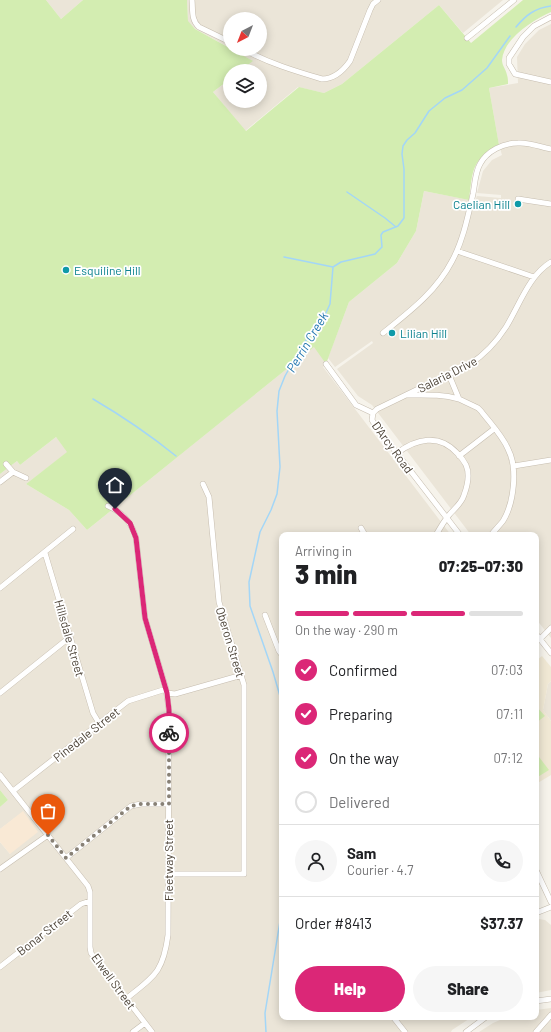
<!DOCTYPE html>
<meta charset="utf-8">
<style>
:root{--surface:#fff;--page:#f6f6f6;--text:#202124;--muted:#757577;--line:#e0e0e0;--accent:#db2777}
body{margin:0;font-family:Barlow,sans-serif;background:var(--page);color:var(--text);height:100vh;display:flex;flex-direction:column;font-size:15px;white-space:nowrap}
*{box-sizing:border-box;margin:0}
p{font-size:13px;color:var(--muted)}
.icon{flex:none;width:22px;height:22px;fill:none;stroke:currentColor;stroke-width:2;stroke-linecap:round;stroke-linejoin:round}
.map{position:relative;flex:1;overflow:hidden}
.sheet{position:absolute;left:279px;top:532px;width:260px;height:488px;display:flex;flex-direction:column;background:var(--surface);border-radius:8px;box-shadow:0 2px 10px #0003}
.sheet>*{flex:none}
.needle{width:26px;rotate:222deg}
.controls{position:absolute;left:223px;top:12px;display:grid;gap:8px}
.controls a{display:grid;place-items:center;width:44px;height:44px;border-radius:50%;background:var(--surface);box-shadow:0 2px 10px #0003;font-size:20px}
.pin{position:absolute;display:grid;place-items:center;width:34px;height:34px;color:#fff;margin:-41px -17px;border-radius:50% 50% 50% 0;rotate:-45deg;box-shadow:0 0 4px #0007}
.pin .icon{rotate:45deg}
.courier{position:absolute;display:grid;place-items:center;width:40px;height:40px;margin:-20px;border:3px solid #db2777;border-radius:50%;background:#fff;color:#222;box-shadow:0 1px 5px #0007}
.headline em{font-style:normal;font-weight:800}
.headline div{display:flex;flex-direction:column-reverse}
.headline{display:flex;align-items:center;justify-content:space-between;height:68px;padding:0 16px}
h1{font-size:26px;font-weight:800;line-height:30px}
.bar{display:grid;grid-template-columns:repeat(4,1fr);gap:6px 4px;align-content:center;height:48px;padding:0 16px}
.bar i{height:5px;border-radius:3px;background:var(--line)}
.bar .active{background:var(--accent)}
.bar p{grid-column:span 4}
.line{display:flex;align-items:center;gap:10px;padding:0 16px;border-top:1px solid var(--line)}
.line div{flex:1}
.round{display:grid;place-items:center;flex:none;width:42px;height:42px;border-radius:21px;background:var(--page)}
ol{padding:0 16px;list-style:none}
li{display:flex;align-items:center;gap:12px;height:44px}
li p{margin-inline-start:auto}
li .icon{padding:4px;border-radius:50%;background:var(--accent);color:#fff;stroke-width:4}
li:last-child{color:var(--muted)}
li i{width:22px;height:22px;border:2px solid var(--line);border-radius:50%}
.action{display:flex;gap:8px;margin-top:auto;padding:8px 16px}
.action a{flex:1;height:46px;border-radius:24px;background:var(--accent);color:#fff;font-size:16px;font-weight:800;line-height:46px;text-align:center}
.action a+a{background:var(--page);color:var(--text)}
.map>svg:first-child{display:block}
.residential{fill:#ebe5d8}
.commercial{fill:#f9e9d5}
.education{fill:#f0e8d4}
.green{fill:#d3edb1}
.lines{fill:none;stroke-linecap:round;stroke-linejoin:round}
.stream{stroke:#a3d6f7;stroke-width:1.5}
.minor-casing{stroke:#c6bdaf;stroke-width:6}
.minor{stroke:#fff;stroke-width:5}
.done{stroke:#888176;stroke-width:4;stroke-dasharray:0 7.2}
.route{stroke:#db2777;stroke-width:5}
.culture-dot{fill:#0f9aa8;stroke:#fff;stroke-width:1.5}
.labels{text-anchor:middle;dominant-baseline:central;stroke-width:3.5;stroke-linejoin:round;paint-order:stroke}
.culture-label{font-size:12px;fill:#0d838f;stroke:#fff;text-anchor:start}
.street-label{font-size:12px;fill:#4c4337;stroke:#fff}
.water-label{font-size:13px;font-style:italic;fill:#2478b0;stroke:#fff}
</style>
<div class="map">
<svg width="551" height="1032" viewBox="0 0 551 1032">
<rect width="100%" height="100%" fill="#f6f3eb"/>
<path class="residential" d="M46 0H83L61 19Z
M187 0H503L463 33 439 5 342 84 324 93 298 87 245 131 213 92 230 79V101H260V71H240L252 61 231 49H260V19H230V48L195 29 188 22Z
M551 24V638L536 619V535H471L372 405 358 396 337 369 373 343 372 341 335 367 328 358 349 302 397 263 416 231 424 191 475 201 477 196 501 198V195L477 193 483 171 492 160 502 155 499 145 489 88 518 83 517 57 525 44 539 30Z
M315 346 326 364 323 367 451 535H282V1017H472L452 1030 451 1032H0V842L10 854 23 812 0 829V807L8 800 0 790V474L17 461 20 465 56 437 68 452 26 484 69 510 87 530Z
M551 681V721L543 710 548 684Z
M539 919 545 920 551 925V990L536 993V920Z
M551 1008V1032H479L493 1023 507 1017H536V1010Z"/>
<path class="commercial" d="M23 811 38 832 10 854 0 842V829Z"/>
<path class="education" d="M542 656 551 667V681L548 684 543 710 551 721V775L536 784V665L537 660Z"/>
<path class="green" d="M0 0H46L61 19 83 0H187L188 21 195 29 253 61 240 71H230V79L213 92 246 131 299 87 324 93 342 84 439 5 471 43 523 0H551V12C533 20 504 38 502 60 502 66 506 69 507 75 508 78 508 81 508 84L489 88 499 145C471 161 473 169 469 200L424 191 416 231 397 263 349 302 326 364 314 347 87 530 69 510 26 484 67 452 56 437 20 465 17 461 0 474Z
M536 706 545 716 536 723Z
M536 753 549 770 536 778Z
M0 790 8 800 0 807Z"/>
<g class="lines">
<path class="stream" d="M516 27C526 15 535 8 551 6
M347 192 385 218 396 227
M284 257 333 267
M93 399C122 416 150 435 176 456
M282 703 273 672 250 606 249 582 260 532 271 510 277 494 280 467 277 411 279 391 285 376 298 353 314 328 325 315 330 304 333 267 341 262 375 254 382 247 381 235 383 232 398 226 404 218V169L402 154 403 146 407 140 415 133 429 111 445 98 462 90 487 68 510 36
M266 1032 265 1013 282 909"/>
<defs>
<path id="minor" d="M192 0C193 10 191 20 199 27L230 42
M551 17 534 26 523 37 509 58V64L515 74 551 82
M467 38 514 0
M243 49C268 63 295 71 322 79 334 79 343 71 350 61L370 10 373 4 378 0
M518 199 551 204
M457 251 534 277
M383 333C409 312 436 292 452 261 463 241 468 216 473 194 475 184 475 173 480 164 487 151 503 143 518 143 529 142 540 147 551 149
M326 364 356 405 373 413
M449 375 459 399 478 408 481 411C490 423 502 435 508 449 518 468 514 503 503 521 499 526 495 530 491 535
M407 395C426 395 441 394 459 399
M373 413 377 409 470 364C484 355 497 341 506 327 519 306 529 275 551 262
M373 413 372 420 375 425 460 535
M397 453C416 439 439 433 457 453 460 456 464 461 466 465 470 474 467 487 464 495 462 503 454 509 449 515 444 521 440 528 436 535
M459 456 494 429
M6 464 13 472 26 478
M514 466 551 460
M0 482 13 472
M108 506C122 512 132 523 136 538L145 618 166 689 169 710 168 935C163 973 154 976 126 999
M361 528 365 535
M45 553 93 713 99 723
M0 588 73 529
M265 615 279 651 282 655
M536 634 551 653
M540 639 551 628
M0 693 70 637
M167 693 175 694 242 675
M0 775 88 886 90 892V947L91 953 152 1032
M13 791 128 701 166 689
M66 858 131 806 141 804H169
M0 869 48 835
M536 870 551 902
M168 874H244V685L219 602 209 497 203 484
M536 913 551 907
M0 967 81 904 90 901
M536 1001 551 999
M393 1017 405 1032
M133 1032 145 1023
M466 1032 486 1017
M536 1032 551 1015"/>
</defs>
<use href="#minor" class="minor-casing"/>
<use href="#minor" class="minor"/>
</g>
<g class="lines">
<path class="done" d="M48 835 66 858 131 806 141 804H169V733"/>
<path class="route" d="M115 509 130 523 136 538 145 618 167 693 169 710V733"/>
</g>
<g class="culture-dot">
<circle cx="518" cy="204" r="4"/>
<circle cx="66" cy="270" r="4"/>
<circle cx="392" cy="333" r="4"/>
</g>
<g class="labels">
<g class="culture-label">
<text x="510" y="204" text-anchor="end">Caelian Hill</text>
<text x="74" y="270">Esquiline Hill</text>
<text x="400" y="333">Lilian Hill</text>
</g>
<g class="street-label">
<text transform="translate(447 374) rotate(-27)">Salaria Drive</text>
<text transform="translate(393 447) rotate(54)">D'Arcy Road</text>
<text transform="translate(70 638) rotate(74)">Hillsdale Street</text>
<text transform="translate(231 642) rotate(73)">Oberon Street</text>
<text transform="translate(86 734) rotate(-38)">Pinedale Street</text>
<text transform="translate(168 860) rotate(-90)">Fleetway Street</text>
<text transform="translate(44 932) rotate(-38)">Bonar Street</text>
<text transform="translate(114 981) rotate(54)">Elwell Street</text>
</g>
<g class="water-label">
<text transform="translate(307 342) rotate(-59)">Perrin Creek</text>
</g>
</g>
</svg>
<div class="controls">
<a><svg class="needle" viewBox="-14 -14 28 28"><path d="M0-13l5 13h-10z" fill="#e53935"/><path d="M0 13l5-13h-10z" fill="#757577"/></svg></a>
<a><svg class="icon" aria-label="layers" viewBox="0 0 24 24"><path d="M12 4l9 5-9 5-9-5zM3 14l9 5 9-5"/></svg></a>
</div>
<div class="pin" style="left:48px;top:835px;background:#ea580c"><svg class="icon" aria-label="bag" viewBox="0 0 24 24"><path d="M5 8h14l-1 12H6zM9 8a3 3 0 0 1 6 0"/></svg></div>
<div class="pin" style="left:115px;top:509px;background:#1f2937"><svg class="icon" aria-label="home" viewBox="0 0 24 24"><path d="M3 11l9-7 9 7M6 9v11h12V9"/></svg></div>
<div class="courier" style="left:169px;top:733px"><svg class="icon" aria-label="bike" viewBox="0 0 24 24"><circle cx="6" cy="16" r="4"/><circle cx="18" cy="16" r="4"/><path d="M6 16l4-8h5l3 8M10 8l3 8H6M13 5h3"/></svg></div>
<section class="sheet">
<div class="headline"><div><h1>3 min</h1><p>Arriving in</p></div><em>07:25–07:30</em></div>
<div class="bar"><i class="active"></i><i class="active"></i><i class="active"></i><i></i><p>On the way · 290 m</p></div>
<ol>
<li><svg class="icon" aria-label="check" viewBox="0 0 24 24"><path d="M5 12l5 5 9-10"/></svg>Confirmed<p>07:03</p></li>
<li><svg class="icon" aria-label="check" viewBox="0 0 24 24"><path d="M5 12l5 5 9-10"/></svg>Preparing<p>07:11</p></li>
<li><svg class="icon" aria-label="check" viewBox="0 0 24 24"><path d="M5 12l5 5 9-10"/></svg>On the way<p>07:12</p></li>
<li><i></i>Delivered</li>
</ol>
<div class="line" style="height:72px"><a class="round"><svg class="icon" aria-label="person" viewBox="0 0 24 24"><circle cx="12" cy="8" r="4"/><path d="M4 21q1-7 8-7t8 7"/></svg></a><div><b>Sam</b><p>Courier · 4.7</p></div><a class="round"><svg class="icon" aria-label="phone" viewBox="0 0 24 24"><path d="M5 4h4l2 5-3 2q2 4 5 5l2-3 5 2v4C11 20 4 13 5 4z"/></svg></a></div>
<div class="line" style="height:52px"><div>Order #8413</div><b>$37.37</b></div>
<div class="action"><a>Help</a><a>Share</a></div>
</section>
</div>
